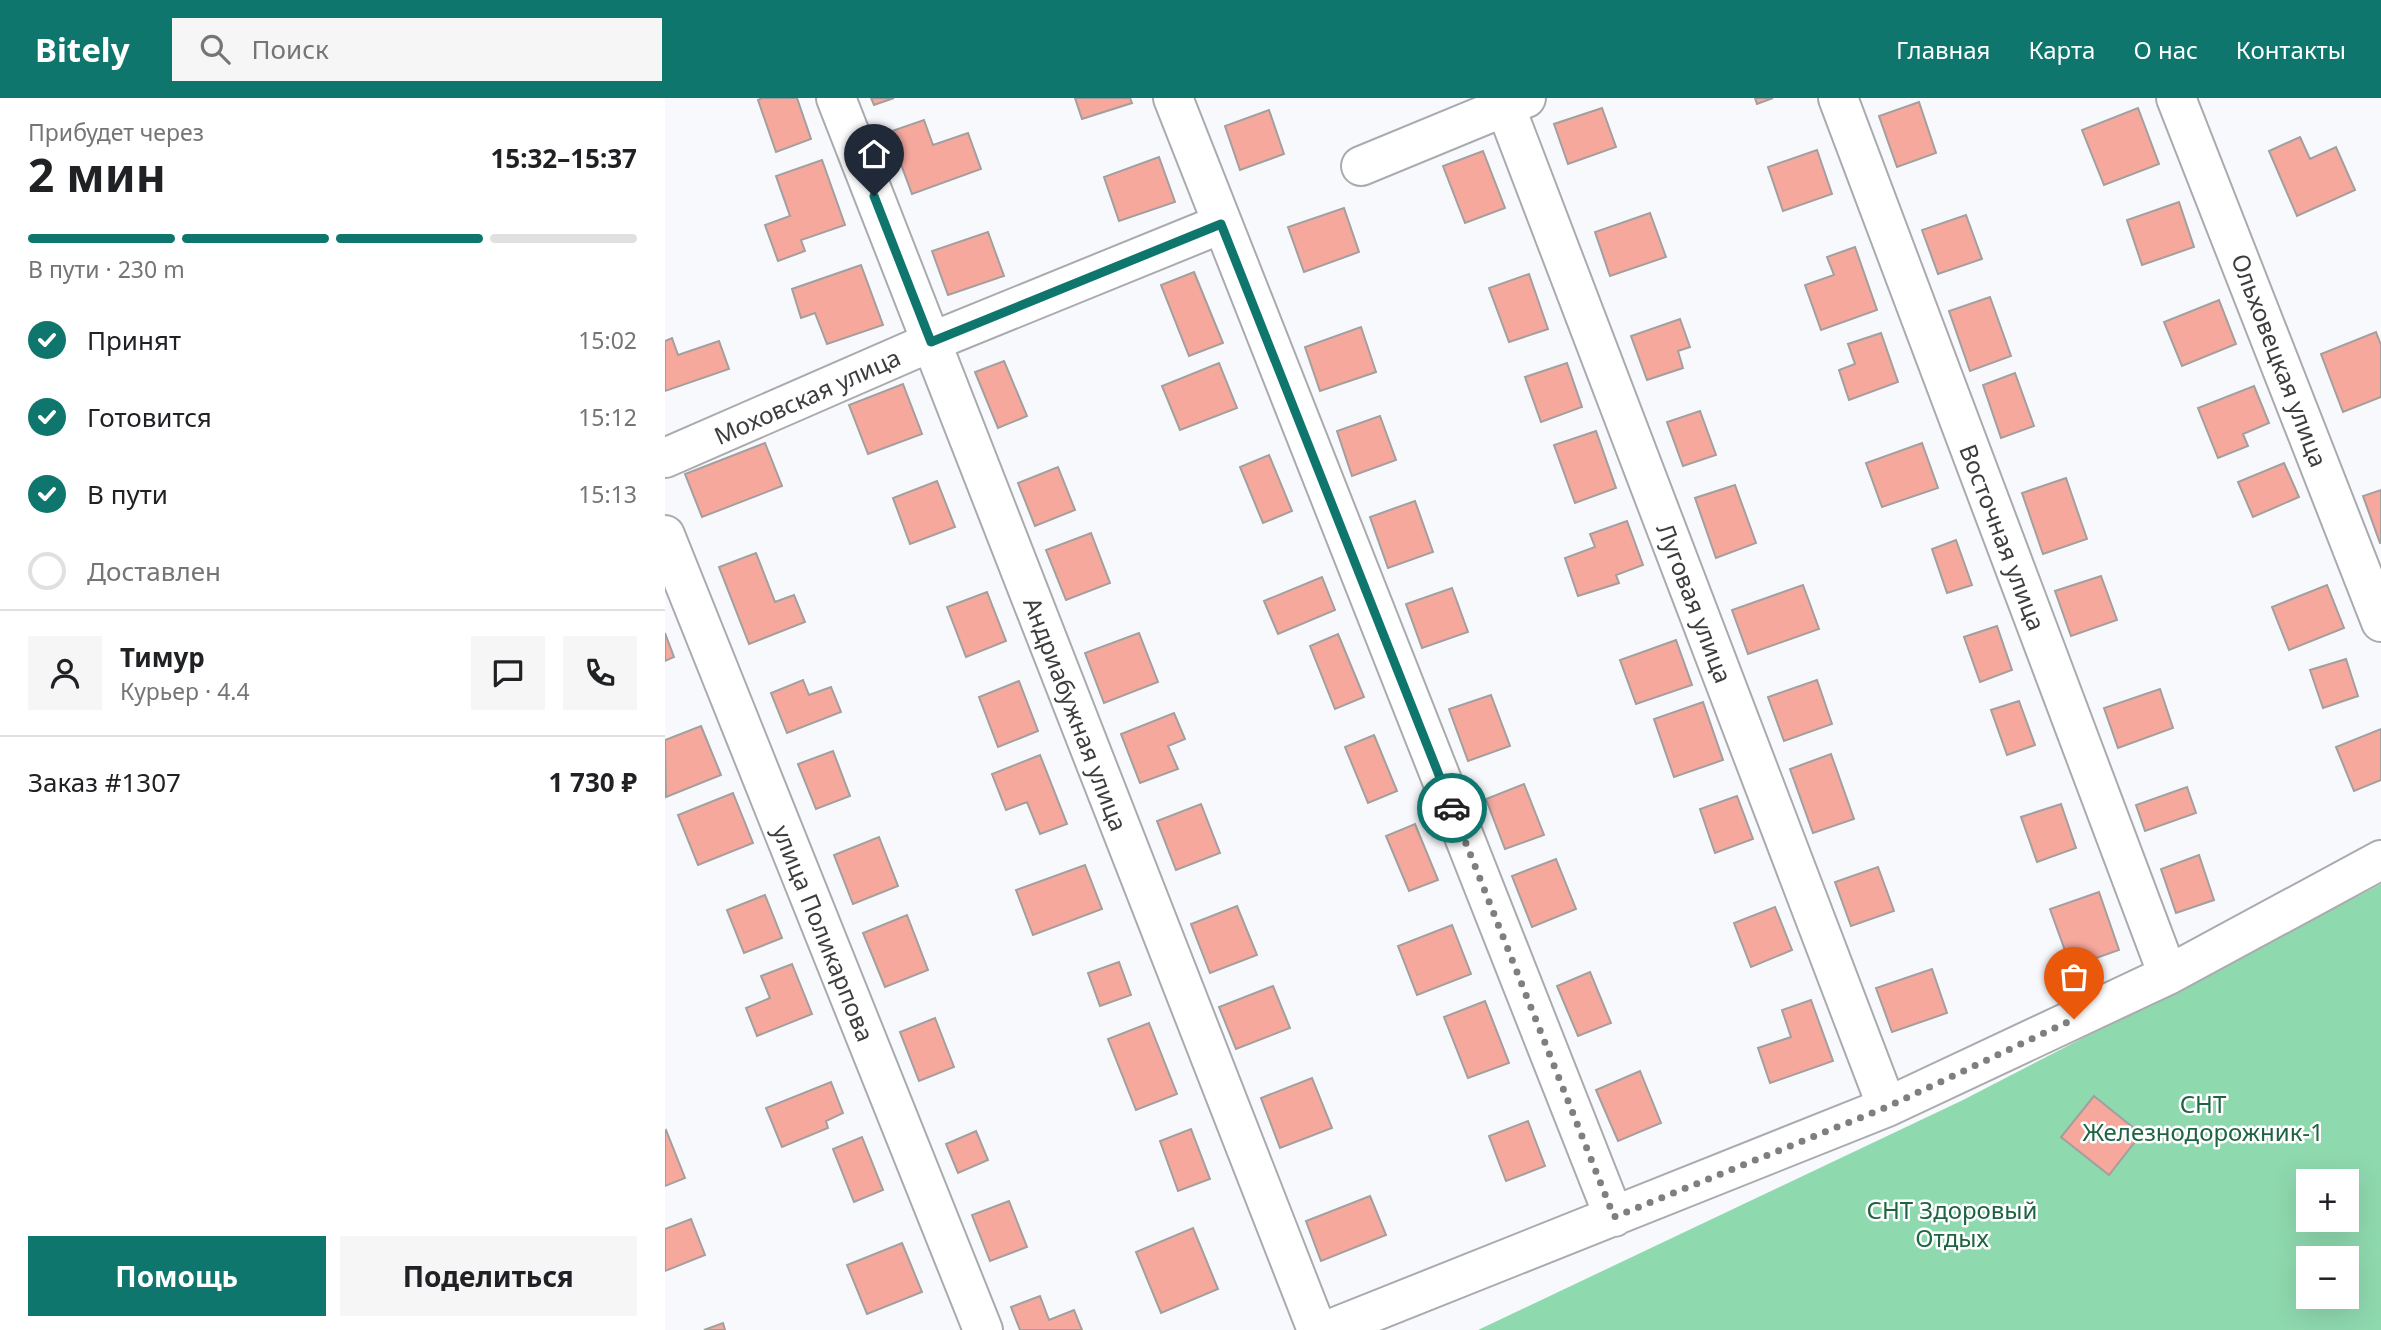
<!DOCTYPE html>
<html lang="ru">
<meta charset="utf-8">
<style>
:root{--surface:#fff;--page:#f6f6f6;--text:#202124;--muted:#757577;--line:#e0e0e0;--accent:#0f766e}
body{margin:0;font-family:"Noto Sans",sans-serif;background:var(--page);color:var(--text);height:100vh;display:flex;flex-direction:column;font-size:26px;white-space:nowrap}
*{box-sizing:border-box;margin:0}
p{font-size:23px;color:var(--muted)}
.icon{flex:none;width:38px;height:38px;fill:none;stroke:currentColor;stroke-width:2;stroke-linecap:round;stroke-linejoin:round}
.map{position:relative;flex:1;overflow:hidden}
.side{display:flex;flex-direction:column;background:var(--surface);width:665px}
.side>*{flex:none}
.controls{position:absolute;left:1631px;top:1071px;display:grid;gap:14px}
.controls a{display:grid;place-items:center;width:63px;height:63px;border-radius:0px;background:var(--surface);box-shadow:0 7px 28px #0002;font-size:35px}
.pin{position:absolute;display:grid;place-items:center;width:60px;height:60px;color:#fff;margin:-72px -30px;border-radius:50% 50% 50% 0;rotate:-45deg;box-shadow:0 0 7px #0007}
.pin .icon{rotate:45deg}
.courier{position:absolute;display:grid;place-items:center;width:70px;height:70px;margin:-35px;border:5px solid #0f766e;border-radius:50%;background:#fff;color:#222;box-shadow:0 2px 9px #0007}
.overview em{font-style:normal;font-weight:700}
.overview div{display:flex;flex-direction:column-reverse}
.overview{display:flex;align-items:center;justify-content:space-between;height:119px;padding:0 28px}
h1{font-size:46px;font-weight:700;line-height:52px}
.bar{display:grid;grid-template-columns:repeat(4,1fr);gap:10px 7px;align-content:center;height:84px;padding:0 28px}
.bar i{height:9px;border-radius:5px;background:var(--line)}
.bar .on{background:var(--accent)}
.bar p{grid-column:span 4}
.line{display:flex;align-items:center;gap:18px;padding:0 28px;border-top:2px solid var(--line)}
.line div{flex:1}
.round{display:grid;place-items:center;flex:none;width:74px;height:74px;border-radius:0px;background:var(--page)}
ol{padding:0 28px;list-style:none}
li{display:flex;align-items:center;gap:21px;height:77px}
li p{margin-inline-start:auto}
li .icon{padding:7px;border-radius:50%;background:var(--accent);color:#fff;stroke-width:4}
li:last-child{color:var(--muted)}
li i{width:38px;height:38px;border:4px solid var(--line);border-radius:50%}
.primary-button{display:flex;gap:14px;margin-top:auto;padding:14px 28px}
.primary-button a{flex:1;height:80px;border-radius:0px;background:var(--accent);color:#fff;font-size:28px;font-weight:700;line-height:80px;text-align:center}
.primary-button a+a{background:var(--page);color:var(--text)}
header{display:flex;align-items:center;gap:42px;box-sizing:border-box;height:98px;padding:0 35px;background:var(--accent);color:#fff}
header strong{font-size:33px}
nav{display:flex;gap:38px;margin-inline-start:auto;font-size:24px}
.search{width:490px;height:63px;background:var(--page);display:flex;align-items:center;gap:18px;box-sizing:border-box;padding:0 24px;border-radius:0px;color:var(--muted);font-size:26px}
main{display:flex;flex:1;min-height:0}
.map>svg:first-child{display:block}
.green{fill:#8fd9af;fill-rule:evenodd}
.building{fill:#f6a89d;stroke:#a39f9e;stroke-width:2}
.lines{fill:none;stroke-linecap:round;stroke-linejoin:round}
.minor-casing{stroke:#aaabae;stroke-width:42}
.minor{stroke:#fff;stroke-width:38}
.done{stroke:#7e7f81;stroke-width:7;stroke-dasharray:0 12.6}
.route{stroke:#0f766e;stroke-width:9}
.labels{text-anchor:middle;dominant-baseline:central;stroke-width:5;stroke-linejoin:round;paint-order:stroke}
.street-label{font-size:24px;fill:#3c3d3e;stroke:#fff}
.park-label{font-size:24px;fill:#1e6442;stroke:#fff}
</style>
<header>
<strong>Bitely</strong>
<div class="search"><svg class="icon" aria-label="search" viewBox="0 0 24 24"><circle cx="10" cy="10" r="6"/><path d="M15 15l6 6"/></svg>Поиск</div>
<nav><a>Главная</a><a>Карта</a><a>О нас</a><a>Контакты</a></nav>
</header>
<main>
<section class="side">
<div class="overview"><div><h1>2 мин</h1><p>Прибудет через</p></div><em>15:32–15:37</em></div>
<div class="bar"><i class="on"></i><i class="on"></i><i class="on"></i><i></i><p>В пути · 230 m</p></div>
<ol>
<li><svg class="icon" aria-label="check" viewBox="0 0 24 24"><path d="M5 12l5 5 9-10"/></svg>Принят<p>15:02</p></li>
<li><svg class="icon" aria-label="check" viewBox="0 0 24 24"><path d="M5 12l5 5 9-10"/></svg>Готовится<p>15:12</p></li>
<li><svg class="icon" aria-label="check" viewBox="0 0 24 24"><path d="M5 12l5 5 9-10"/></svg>В пути<p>15:13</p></li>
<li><i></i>Доставлен</li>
</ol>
<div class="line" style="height:126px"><a class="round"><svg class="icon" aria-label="person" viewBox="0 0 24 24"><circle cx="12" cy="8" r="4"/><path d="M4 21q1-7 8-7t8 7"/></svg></a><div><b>Тимур</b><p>Курьер · 4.4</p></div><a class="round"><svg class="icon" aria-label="chat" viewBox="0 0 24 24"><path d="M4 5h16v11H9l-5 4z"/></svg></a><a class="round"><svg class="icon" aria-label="phone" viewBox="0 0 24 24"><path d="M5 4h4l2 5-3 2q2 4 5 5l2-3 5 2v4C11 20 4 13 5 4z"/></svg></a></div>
<div class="line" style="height:91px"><div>Заказ #1307</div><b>1 730 ₽</b></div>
<div class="primary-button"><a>Помощь</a><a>Поделиться</a></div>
</section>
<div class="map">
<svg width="1716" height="1232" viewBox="0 0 1716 1232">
<rect width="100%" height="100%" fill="#f8f9fd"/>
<path class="green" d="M1716 786V1232H813L1298 1002ZM1643 1083H1682V1122H1643ZM1643 1160H1682V1199H1643Z"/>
<path class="building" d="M97 0H132L146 41 111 54 93 2Z
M206 0H229L209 7Z
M410 0H465L467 5 417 21Z
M1090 0H1108L1092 6Z
M1254 4 1271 55 1232 69 1214 18Z
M937 10 951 49 903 66 889 26Z
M1473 10 1494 66 1439 87 1417 32Z
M604 12 619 56 575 72 560 28Z
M259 22 268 47 303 35 316 71 247 96 224 34Z
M1635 39 1645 61 1671 49 1690 92 1632 118 1604 53Z
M1152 52 1167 96 1118 113 1103 69Z
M818 53 840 110 800 125 778 68Z
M494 59 510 104 454 123 439 79Z
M157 62 180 127 136 142 140 153 113 163 100 127 125 118 111 78Z
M1514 104 1529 149 1477 167 1462 122Z
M679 110 694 154 639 174 623 129Z
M985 115 1001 159 945 178 930 134Z
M1301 117 1317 161 1273 176 1257 132Z
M323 134 339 178 283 197 267 153Z
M1190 149 1212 212 1156 232 1140 187 1169 177 1162 159Z
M196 167 218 227 162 246 150 215 136 220 127 191Z
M529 174 558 245 524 258 496 187Z
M864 176 883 231 844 244 824 190Z
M1325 199 1346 258 1305 273 1284 213Z
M1554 202 1571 246 1517 268 1499 224Z
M1015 221 1025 249 1013 253 1018 270 982 282 966 238Z
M696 229 711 274 655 293 640 249Z
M1711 234 1716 247V299L1678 314 1656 256Z
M1216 235 1233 284 1184 302 1174 272 1190 266 1183 246Z
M7 240 13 257 54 243 64 271 0 293V243Z
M339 263 362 318 333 330 310 274Z
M554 265 572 310 515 332 497 288Z
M902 265 917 309 876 324 860 279Z
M1350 275 1369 328 1336 340 1318 287Z
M238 286 257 336 203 356 184 307Z
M1589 288 1604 325 1578 336 1583 348 1553 360 1533 310Z
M1035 313 1051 357 1018 368 1002 324Z
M715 318 731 362 687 378 672 333Z
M931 333 951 390 910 405 889 347Z
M100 345 117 388 37 419 20 376Z
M1257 345 1273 390 1217 409 1201 365Z
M604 357 627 413 598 425 575 369Z
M1619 365 1634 399 1588 419 1573 384Z
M393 369 410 412 370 428 353 385Z
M1401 380 1422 441 1378 456 1357 395Z
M272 383 290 429 245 446 228 400Z
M1070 387 1091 445 1051 460 1030 400Z
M1716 392V445H1715L1698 398Z
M750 403 768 454 723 470 705 419Z
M962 423 978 467 951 477 954 485 913 498 900 460 930 449 925 436Z
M426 435 445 485 401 502 381 452Z
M1291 442 1307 487 1282 495 1267 451Z
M91 455 110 504 129 497 140 524 84 546 54 469Z
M1436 478 1452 522 1406 538 1390 493Z
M657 479 670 512 613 536 599 503Z
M1138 487 1154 531 1083 556 1067 512Z
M1662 487 1679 530 1624 552 1607 509Z
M787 490 803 534 757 550 741 506Z
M322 494 341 543 301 559 282 509Z
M1332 528 1347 572 1315 584 1299 539Z
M0 535 9 559 0 563Z
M474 535 493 584 439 605 420 555Z
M673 536 699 599 670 611 645 548Z
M1011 542 1027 587 971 606 955 562Z
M1681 561 1693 598 1658 610 1645 572Z
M138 582 144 597 166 589 176 614 122 635 106 595Z
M1152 582 1167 626 1119 643 1103 599Z
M354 583 373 633 333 649 314 599Z
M1495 591 1508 630 1453 650 1439 610Z
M826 597 845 648 803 663 784 611Z
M1354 603 1370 647 1342 657 1326 612Z
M1038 604 1058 662 1009 679 989 621Z
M509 615 520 641 503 648 513 671 475 685 456 636Z
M36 628 56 677 1 699 0 642Z
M1716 631V682L1689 693 1671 649Z
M709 637 732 693 703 705 680 649Z
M168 653 185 698 151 711 133 666Z
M1166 656 1189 721 1148 735 1125 671Z
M375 657 402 726 375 736 362 704 341 712 327 676Z
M859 686 879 737 840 751 821 701Z
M1522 689 1531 715 1480 733 1471 707Z
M68 695 88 745 33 767 13 717Z
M1072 698 1088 741 1050 755 1035 711Z
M536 706 555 755 511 772 492 723Z
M1396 706 1411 750 1372 764 1356 719Z
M750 726 773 782 744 793 721 738Z
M214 739 233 788 188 806 169 757Z
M1534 757 1549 802 1511 815 1496 771Z
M891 761 911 811 867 829 847 778Z
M420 767 437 811 368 837 351 792Z
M1213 769 1229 813 1186 828 1170 784Z
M1434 794 1454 852 1406 869 1385 811Z
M100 797 117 840 79 855 62 812Z
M572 808 592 857 545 875 526 826Z
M1110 809 1127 852 1086 869 1069 825Z
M242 817 263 872 220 889 198 835Z
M787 827 806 876 752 897 733 848Z
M454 864 466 897 435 908 423 875Z
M127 866 147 916 92 938 81 910 105 900 96 878Z
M1267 871 1282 915 1227 934 1211 890Z
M925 874 946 925 913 938 892 888Z
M608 888 625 930 571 951 554 909Z
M1146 902 1168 963 1105 985 1093 950 1126 939 1117 912Z
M820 903 844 965 803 980 779 919Z
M270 920 289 969 254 983 235 934Z
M484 925 512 996 471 1012 443 941Z
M975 973 996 1025 953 1043 931 992Z
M647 980 667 1030 615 1050 596 1000Z
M166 984 178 1015 161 1023 163 1030 117 1049 101 1010Z
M1429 998 1476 1036 1444 1077 1396 1039Z
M863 1023 880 1068 841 1083 824 1038Z
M526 1031 545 1081 513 1093 495 1043Z
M1 1032 20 1080 0 1088V1033Z
M311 1033 323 1062 293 1075 281 1046Z
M197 1039 218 1092 189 1104 168 1051Z
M705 1098 721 1137 656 1163 641 1123Z
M344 1103 362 1149 325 1163 307 1117Z
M26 1121 40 1157 0 1173V1131Z
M528 1130 553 1191 496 1215 471 1154Z
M237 1145 257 1194 202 1216 182 1167Z
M375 1198 384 1222 409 1212 417 1232H355L346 1209Z
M58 1225 60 1232H39Z"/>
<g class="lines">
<defs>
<path id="minor" d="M171 0 652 1232
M508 0 949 1119
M837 0 1222 1009
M1173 0 1503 877
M1511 0 1716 524
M696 68 861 0
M0 360 266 244 556 126
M0 437 318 1232
M663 1232 1222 1009 1503 877 1716 762"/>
</defs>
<use href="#minor" class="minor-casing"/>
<use href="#minor" class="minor"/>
</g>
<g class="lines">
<path class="done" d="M787 710 949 1119 1222 1009 1409 921"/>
<path class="route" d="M209 98 266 244 556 126 787 710"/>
</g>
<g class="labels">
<g class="street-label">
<text transform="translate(1615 262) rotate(69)">Ольховецкая улица</text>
<text transform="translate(142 298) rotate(-24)">Моховская улица</text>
<text transform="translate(1338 439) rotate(69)">Восточная улица</text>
<text transform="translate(1030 505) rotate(69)">Луговая улица</text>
<text transform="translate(411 616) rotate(69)">Андриабужная улица</text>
<text transform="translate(159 835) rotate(68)">улица Поликарпова</text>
</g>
<g class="park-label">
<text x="1538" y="1005">СНТ<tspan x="1538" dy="28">Железнодорожник-1</tspan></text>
<text x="1287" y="1111">СНТ Здоровый<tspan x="1287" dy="28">Отдых</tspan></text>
</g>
</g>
</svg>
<div class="controls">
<a>+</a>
<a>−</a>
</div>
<div class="pin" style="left:1409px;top:921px;background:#ea580c"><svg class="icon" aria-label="bag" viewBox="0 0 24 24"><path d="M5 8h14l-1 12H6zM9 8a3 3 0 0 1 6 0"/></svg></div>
<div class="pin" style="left:209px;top:98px;background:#1f2937"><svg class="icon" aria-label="home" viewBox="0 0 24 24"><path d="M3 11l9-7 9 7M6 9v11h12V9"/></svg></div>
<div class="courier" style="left:787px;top:710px"><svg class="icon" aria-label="car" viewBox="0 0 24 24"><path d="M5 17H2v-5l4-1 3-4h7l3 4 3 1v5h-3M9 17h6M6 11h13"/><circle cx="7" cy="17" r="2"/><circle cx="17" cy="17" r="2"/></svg></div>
</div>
</main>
